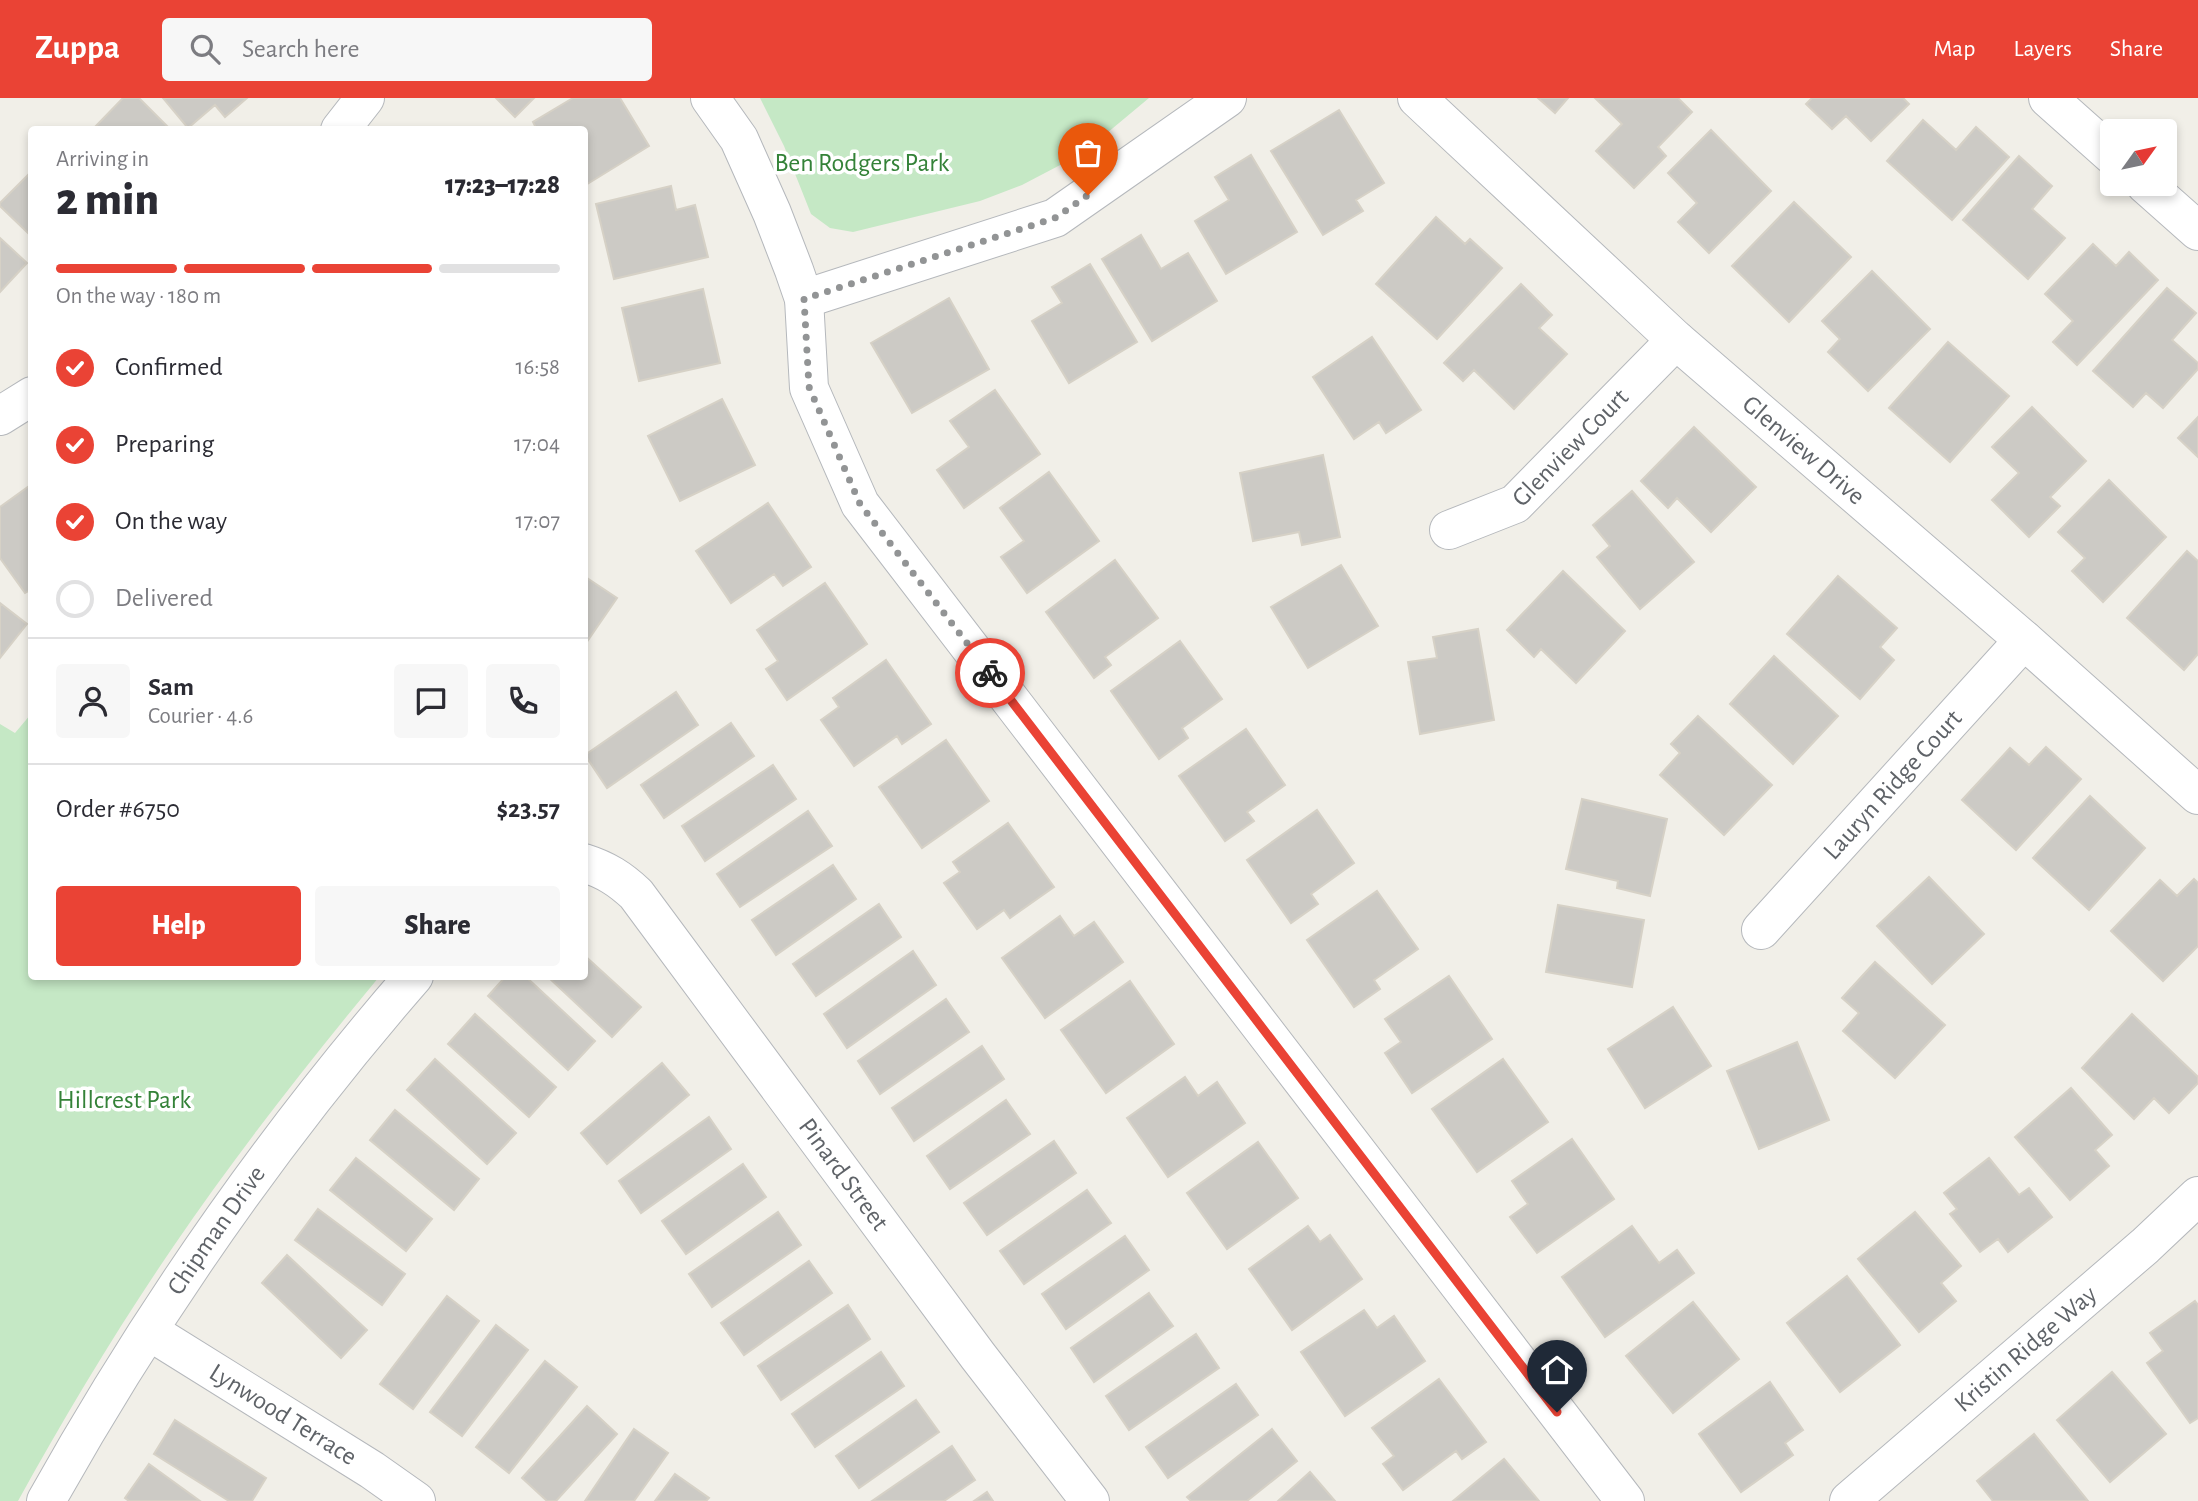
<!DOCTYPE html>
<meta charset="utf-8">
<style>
:root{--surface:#fff;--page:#f7f7f7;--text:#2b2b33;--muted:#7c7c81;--line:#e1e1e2;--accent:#ea4335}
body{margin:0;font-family:"Alegreya Sans",sans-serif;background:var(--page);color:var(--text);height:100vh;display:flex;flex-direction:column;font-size:26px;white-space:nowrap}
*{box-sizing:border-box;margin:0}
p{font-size:23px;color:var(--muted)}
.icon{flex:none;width:38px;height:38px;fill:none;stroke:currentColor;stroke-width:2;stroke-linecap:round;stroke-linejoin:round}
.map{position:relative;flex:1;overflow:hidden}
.panel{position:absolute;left:28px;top:28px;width:560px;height:854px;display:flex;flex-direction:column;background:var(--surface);border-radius:7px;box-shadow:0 4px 10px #0003}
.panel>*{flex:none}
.needle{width:46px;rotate:57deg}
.fabs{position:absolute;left:2100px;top:21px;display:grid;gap:14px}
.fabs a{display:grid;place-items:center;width:77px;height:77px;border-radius:7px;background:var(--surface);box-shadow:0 4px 10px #0003;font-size:35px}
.pin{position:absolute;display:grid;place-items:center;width:60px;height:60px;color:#fff;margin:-72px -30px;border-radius:50% 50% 50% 0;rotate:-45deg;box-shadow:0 0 7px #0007}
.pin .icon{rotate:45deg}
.courier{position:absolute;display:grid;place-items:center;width:70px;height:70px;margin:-35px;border:5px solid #ea4335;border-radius:50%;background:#fff;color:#222;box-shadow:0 2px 9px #0007}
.headline em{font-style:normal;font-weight:800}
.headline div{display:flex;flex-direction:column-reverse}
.headline{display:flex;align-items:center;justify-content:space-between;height:119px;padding:0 28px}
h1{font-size:46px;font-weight:800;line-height:52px}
.bar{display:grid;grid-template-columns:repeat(4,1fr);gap:10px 7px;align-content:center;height:84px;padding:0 28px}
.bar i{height:9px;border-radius:5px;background:var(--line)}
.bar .on{background:var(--accent)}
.bar p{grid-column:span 4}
.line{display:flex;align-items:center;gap:18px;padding:0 28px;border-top:2px solid var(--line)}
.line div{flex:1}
.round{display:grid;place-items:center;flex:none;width:74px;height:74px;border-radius:7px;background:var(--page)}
ol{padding:0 28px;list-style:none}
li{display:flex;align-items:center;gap:21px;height:77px}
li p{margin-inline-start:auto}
li .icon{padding:7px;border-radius:50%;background:var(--accent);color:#fff;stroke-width:4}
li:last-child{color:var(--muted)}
li i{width:38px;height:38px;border:4px solid var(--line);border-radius:50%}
.cta{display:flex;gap:14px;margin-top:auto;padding:14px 28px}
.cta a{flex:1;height:80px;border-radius:7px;background:var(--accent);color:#fff;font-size:28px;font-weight:800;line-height:80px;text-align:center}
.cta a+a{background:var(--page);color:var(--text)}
header{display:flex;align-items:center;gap:42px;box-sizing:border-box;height:98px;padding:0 35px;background:var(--accent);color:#fff}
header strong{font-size:33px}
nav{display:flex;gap:38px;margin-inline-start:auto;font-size:24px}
.search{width:490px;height:63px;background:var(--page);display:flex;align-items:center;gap:18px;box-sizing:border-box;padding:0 24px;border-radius:7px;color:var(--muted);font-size:26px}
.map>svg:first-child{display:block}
.green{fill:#c5e8c5}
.building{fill:#cccac5;stroke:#d6d1c6;stroke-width:2}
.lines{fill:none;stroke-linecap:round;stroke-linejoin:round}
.minor-casing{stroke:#b5b8bc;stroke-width:40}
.minor{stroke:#fff;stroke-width:38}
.done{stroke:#929495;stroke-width:7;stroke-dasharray:0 12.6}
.route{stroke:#ea4335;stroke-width:9}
.labels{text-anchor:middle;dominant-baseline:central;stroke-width:7;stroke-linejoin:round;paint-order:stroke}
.park-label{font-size:26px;fill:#348238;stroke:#fff}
.street-label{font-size:26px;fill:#5f6368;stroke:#fff}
</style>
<header>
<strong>Zuppa</strong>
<div class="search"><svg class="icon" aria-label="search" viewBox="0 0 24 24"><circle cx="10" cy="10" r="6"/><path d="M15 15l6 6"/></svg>Search here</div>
<nav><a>Map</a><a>Layers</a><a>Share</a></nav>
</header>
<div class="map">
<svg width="2198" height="1403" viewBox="0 0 2198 1403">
<rect width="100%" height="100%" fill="#f1efe8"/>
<path class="green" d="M760 0H1149L1107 35 1064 65 1022 87 980 103 853 134 830 130 811 116 784 48Z
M31 616 32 878 379 879C307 966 237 1055 173 1149 117 1231 66 1316 18 1403H0V626L15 635Z"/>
<path class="building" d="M123 0H139L171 32H92Z
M163 0H247L225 19 215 7 188 30Z
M496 0H534L515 19Z
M573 0H620L649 48 584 88V32H537L533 24Z
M1538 0H1568L1555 15Z
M1678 0 1692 14 1658 49 1666 58 1634 90 1596 53 1622 26 1596 1Z
M1812 0H1903L1909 6 1871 43 1846 18 1832 31 1806 6Z
M1339 12 1384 85 1356 102 1363 113 1323 137 1271 53Z
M1923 22 1956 52 1976 29 2009 59 1952 122 1887 63Z
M1711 32 1771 93 1709 155 1678 124 1697 105 1668 75Z
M1251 57 1297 134 1226 176 1195 123 1229 102 1215 79Z
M2019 58 2052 88 2032 111 2065 140 2028 181 1963 122Z
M32 73V139L0 108V105Z
M671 88 676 112 695 107 708 159 614 181 596 106Z
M1794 104 1851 159 1789 224 1732 168Z
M1436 119 1465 146 1470 141 1502 170 1437 241 1376 186Z
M1141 137 1161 171 1188 155 1217 203 1152 243 1102 161Z
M0 140 27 165 0 194Z
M2093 146 2116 168 2129 154 2158 182 2077 267 2053 244 2073 223 2045 196Z
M1090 166 1137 244 1069 285 1032 223 1062 205 1052 189Z
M1872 173 1930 231 1868 293 1828 254 1840 241 1822 223Z
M1521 186 1552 217 1539 230 1567 256 1514 311 1474 272 1463 283 1444 265Z
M2167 190 2196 215 2172 242 2198 265V271L2163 310 2146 295 2133 309 2093 273Z
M703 191 720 265 639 283 622 210Z
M949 200 989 271 912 315 871 245Z
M1372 239 1421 312 1386 335 1379 324 1354 341 1313 279Z
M1948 244 2009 298 1950 364 1889 310Z
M995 292 1040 356 964 410 937 372 969 349 950 323Z
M722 301 755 367 680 403 648 338Z
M2032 309 2086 363 2050 399 2060 408 2029 439 1992 402 2019 375 1992 349Z
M2198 319V359L2178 340Z
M1694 329 1756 389 1711 434 1677 400 1668 410 1641 383Z
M1323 357 1340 439 1302 447 1299 434 1253 443 1240 375Z
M1049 374 1099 443 1027 495 1001 459 1024 443 1000 410Z
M2109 382 2166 439 2103 504 2072 473 2085 460 2058 434Z
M32 386V491L25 495 0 460V409Z
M1632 393 1694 464 1640 511 1597 459 1610 448 1593 427Z
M768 405 811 469 783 488 774 476 731 505 696 453Z
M2187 453 2198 463V556L2184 572 2127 520Z
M1115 462 1158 520 1105 559 1111 567 1094 580 1046 514Z
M1341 467 1378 528 1308 570 1271 509Z
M1563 473 1625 533 1576 585 1541 551 1534 559 1507 532Z
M584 478 617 500 584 548Z
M1838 478 1897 530 1880 549 1894 562 1860 601 1787 536Z
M825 485 867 546 787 602 766 571 778 563 757 532Z
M0 505 27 526 0 560Z
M1478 531 1494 622 1420 636 1408 564 1437 560 1433 539Z
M1180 543 1222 601 1182 630 1188 640 1159 661 1111 593Z
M1774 558 1838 618 1793 666 1730 606Z
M886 562 931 626 902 646 897 638 854 668 821 622 839 609 833 600Z
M676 594 698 627 607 690 585 657Z
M1698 618 1772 687 1724 737 1660 677 1680 655 1671 646Z
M731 625 754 658 664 720 641 687Z
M1246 631 1285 687 1247 714 1254 723 1225 743 1179 678Z
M946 642 989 703 922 750 879 689Z
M2046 649 2081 681 2016 752 1962 702 2010 650 2029 667Z
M773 667 796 701 705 763 682 728Z
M2090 698 2145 750 2089 812 2033 760Z
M1582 701 1667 721 1650 798 1617 790 1618 783 1566 771Z
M1317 712 1354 765 1311 796 1318 806 1291 825 1247 762Z
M808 713 832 748 740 809 717 776Z
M1008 725 1054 789 1010 820 1004 812 977 831 944 785 960 774 953 764Z
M833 767 856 801 776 857 752 822Z
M1929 779 1984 836 1932 886 1877 828Z
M2194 781 2198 785V848L2163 883 2111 833 2160 782 2177 798Z
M1377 793 1418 851 1374 882 1380 891 1354 909 1307 842Z
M879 806 901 839 816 898 793 866Z
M1558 807 1644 822 1632 889 1546 874Z
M1060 818 1074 838 1094 824 1123 864 1045 920 1002 860Z
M913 853 936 887 847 950 824 916Z
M584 857 641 909 612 939 547 878H584Z
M1875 864 1945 927 1895 980 1843 933 1859 915 1842 900Z
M506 878H525L595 943 568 972 488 898Z
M1449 878 1492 941 1412 995 1385 955 1401 944 1385 921Z
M1130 883 1174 946 1106 995 1061 932Z
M946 901 969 934 880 996 858 963Z
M1673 909 1711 968 1645 1010 1608 951Z
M475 916 556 989 529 1019 448 946Z
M2132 916 2198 979V985L2169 1015 2154 1000 2134 1021 2082 970Z
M1797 944 1829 1022 1759 1051 1727 973Z
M982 948 1004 981 914 1043 892 1010Z
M435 961 516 1035 487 1066 407 992Z
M1503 961 1548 1024 1477 1074 1432 1011Z
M662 965 689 997 607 1066 581 1035Z
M1185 979 1198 998 1217 984 1245 1025 1168 1079 1127 1020Z
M2071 990 2112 1037 2095 1052 2109 1068 2070 1102 2015 1039Z
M1006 1002 1030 1036 950 1091 927 1058Z
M395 1012 479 1081 454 1112 370 1042Z
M709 1019 731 1051 641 1115 619 1083Z
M1572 1041 1614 1101 1537 1155 1510 1119 1528 1106 1512 1083Z
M1054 1043 1076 1075 987 1137 964 1105Z
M1258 1044 1298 1100 1227 1151 1187 1095Z
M356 1060 432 1121 406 1153 330 1092Z
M1989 1060 2019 1097 2029 1090 2052 1119 2008 1154 1998 1141 1980 1154 1950 1116 1957 1111 1944 1095Z
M743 1066 766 1099 686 1156 662 1123Z
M1087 1092 1111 1125 1024 1186 1000 1153Z
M318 1111 405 1176 382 1207 295 1142Z
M778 1114 801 1147 712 1209 689 1176Z
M1915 1114 1961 1168 1941 1185 1956 1203 1919 1234 1858 1161Z
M1308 1128 1320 1144 1330 1137 1362 1181 1292 1232 1249 1171Z
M1632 1128 1659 1165 1677 1152 1694 1175 1605 1239 1562 1179Z
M1125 1138 1149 1172 1066 1231 1042 1196Z
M287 1157 367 1232 341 1260 262 1185Z
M809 1163 832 1195 744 1257 721 1225Z
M1847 1178 1900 1247 1840 1294 1787 1225Z
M1149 1195 1173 1228 1094 1284 1071 1250Z
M447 1198 479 1223 413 1311 380 1286Z
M2195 1203 2198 1207V1320L2190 1325 2147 1265 2163 1253 2150 1235Z
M1693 1204 1739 1261 1673 1315 1626 1258Z
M848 1207 870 1241 781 1302 758 1268Z
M1364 1212 1377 1230 1394 1218 1425 1263 1345 1318 1301 1254Z
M496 1227 528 1252 462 1338 430 1314Z
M1196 1236 1219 1270 1129 1332 1106 1298Z
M881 1254 904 1288 815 1349 792 1316Z
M545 1263 577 1289 509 1375 476 1349Z
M2112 1274 2166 1336 2110 1384 2057 1322Z
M1439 1281 1486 1344 1462 1361 1456 1353 1403 1392 1383 1366 1394 1358 1372 1330Z
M1770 1284 1803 1332 1785 1345 1793 1357 1741 1394 1699 1336Z
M1236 1286 1258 1317 1168 1380 1146 1349Z
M916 1302 939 1334 859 1390 836 1358Z
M587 1308 617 1336 556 1403H547L522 1380Z
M175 1322 266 1380 252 1403H229L154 1356Z
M634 1331 668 1355 634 1403H585Z
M1272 1331 1297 1363 1247 1403H1191L1187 1399Z
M2034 1336 2088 1403H1993L1977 1383Z
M952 1348 975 1382 944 1403H872Z
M1504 1361 1539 1403H1453Z
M149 1366 200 1403H129L125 1400Z
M1310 1374 1335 1403H1278Z
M675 1376 709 1400 706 1403H655Z
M987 1394 993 1403H974Z"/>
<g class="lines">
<defs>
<g id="minor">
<path d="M710 0 739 41 772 115 794 172 804 201 809 290 860 406 1625 1403"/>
<path id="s1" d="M1417 0 1676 242 2024 542 2198 697"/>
<path d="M2048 0 2112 57"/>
<path d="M340 32 365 0"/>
<path d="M2145 86 2198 133"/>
<path d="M804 201 1055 120 1227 0"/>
<path d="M0 318 32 298"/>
<path id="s2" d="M1449 432 1515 406 1676 242"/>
<path id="s3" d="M584 765C606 772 620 781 636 796L978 1258 1090 1403"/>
<path id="s4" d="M1761 832 2024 542"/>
<path id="s5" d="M149 1233 372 1372 416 1403"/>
<path id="s6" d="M46 1403C150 1217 273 1040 414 878"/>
<path id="s7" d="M1849 1403 2145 1148 2198 1098"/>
</g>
</defs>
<use href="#minor" class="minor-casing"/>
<use href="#minor" class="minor"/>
</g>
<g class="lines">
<path class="done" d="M990 575 860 406 809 289 804 201 1055 120 1088 97"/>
<path class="route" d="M990 575 1557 1314"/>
</g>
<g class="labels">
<g class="park-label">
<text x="862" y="65">Ben Rodgers Park</text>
<text x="124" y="1002">Hillcrest Park</text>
</g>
<g class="street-label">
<text stroke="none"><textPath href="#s2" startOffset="150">Glenview Court</textPath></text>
<text stroke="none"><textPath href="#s1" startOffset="523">Glenview Drive</textPath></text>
<text stroke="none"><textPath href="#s4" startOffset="196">Lauryn Ridge Court</textPath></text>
<text stroke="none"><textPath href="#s3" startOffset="410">Pinard Street</textPath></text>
<text stroke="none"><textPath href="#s6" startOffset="320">Chipman Drive</textPath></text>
<text stroke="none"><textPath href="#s7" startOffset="233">Kristin Ridge Way</textPath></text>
<text stroke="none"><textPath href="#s5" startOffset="158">Lynwood Terrace</textPath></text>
</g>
</g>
</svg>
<div class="fabs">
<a><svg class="needle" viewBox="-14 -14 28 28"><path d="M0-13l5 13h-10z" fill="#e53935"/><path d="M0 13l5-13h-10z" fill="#7c7c81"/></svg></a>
</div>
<div class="pin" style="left:1088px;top:97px;background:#ea580c"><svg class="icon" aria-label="bag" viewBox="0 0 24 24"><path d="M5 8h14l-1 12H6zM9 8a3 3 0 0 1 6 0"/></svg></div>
<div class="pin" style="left:1557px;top:1314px;background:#1f2937"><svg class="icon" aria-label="home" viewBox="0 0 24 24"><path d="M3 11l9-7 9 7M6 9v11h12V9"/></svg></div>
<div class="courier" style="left:990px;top:575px"><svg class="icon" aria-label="bike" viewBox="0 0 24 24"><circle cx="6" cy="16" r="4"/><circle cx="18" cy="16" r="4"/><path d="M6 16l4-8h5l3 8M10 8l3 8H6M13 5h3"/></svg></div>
<section class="panel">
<div class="headline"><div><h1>2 min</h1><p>Arriving in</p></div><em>17:23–17:28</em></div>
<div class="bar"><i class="on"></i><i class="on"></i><i class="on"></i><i></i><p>On the way · 180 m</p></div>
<ol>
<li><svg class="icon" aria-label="check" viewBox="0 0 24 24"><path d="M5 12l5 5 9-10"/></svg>Confirmed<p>16:58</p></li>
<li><svg class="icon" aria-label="check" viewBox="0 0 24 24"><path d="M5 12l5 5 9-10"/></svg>Preparing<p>17:04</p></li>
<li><svg class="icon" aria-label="check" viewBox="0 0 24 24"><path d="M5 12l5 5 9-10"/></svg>On the way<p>17:07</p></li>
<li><i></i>Delivered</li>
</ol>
<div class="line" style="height:126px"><a class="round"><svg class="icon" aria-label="person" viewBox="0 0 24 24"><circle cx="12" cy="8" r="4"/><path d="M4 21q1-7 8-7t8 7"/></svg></a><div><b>Sam</b><p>Courier · 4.6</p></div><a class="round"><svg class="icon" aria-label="chat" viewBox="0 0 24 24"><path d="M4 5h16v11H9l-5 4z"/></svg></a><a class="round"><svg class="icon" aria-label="phone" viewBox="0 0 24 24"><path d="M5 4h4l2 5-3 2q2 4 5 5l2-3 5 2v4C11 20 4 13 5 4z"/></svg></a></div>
<div class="line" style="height:91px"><div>Order #6750</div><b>$23.57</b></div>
<div class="cta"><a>Help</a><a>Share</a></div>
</section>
</div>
